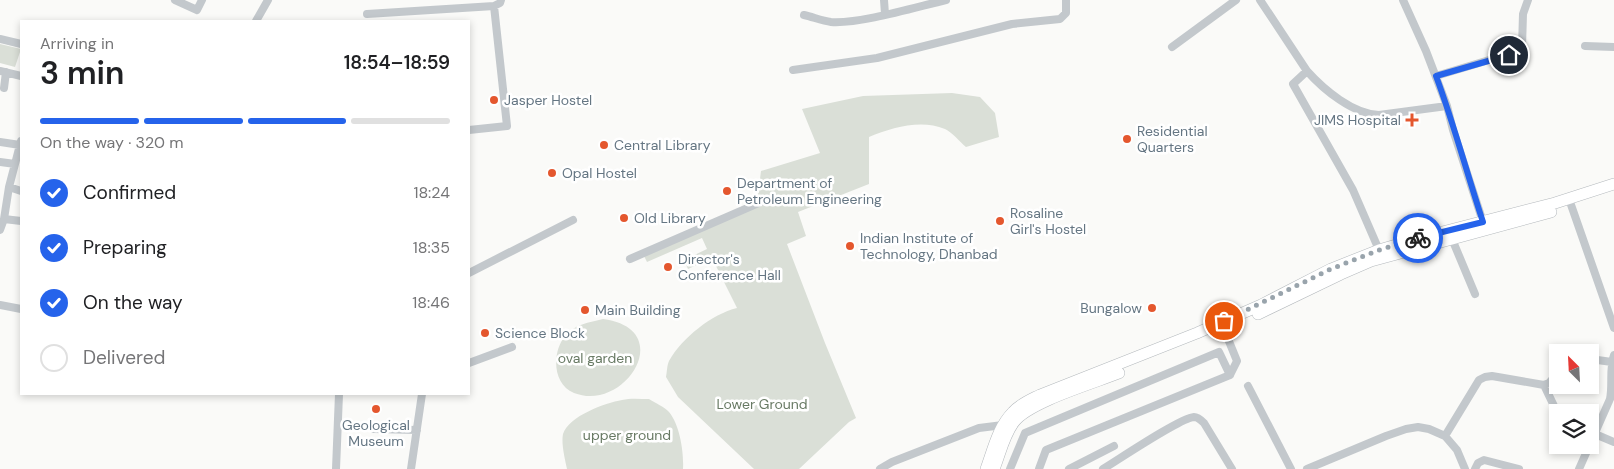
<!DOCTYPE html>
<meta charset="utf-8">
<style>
:root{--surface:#fff;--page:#f2f2f2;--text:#202124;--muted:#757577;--line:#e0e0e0;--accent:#2563eb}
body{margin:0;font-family:"DM Sans",sans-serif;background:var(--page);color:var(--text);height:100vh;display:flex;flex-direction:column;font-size:19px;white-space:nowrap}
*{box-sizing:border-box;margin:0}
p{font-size:16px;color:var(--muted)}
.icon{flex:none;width:28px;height:28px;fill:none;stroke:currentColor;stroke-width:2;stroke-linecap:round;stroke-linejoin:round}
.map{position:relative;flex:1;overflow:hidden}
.side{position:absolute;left:20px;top:20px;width:450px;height:375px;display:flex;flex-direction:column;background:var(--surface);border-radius:0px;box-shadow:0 2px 8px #0003}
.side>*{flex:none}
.needle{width:32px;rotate:336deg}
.fabs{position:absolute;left:1549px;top:344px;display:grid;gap:10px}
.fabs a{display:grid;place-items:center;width:50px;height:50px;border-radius:0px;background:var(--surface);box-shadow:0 2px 8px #0003;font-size:25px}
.pin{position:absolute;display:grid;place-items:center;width:42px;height:42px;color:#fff;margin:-21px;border:2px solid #fff;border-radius:50%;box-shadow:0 1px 5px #0007}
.courier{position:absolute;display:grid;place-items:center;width:50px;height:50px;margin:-25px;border:4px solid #2563eb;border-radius:50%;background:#fff;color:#222;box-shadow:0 1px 6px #0007}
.summary em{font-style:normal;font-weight:600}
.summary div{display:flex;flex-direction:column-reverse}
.summary{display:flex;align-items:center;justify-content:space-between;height:85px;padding:0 20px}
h1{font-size:32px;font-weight:600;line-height:38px}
.bar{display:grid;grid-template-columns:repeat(4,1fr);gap:8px 5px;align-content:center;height:60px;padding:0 20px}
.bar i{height:6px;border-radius:4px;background:var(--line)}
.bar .active{background:var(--accent)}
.bar p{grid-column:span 4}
ol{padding:0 20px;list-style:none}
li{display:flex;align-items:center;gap:15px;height:55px}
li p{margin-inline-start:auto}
li .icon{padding:5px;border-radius:50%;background:var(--accent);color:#fff;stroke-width:4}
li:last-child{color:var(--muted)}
li i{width:28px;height:28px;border:2px solid var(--line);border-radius:50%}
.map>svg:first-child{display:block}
.green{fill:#dadfd7}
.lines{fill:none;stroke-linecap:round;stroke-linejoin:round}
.highway-casing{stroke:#b4b9bd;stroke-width:12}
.minor{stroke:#c3c8cc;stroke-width:8}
.highway{stroke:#fff;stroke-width:11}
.done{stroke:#99a4ac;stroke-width:5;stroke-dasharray:0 9}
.route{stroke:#2563eb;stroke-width:6}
.poi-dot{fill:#e4572e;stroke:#fff;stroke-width:2}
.labels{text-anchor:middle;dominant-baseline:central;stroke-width:5;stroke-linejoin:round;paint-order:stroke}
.poi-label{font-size:14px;fill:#657683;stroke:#fff;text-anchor:start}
.park-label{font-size:14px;fill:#687a64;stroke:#fff}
</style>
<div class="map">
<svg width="1614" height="469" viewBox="0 0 1614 469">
<rect width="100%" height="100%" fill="#fafaf8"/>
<path class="green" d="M0 44 21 49 15 67 0 63Z
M952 93 980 97 995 113 999 137 966 147C960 142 952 132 945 129 920 119 892 128 869 137V184L798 212 806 236 787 244 825 343 856 418 849 422 799 469H754L678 397 666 377C667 372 667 365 669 361 682 338 712 314 737 308L712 258 688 269 684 260 707 249 702 238 647 262 643 254 757 202 761 171 820 153 802 109 863 96Z
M603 319C678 329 625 413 574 393 552 384 552 352 565 336 573 325 590 322 603 319Z
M649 399C655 403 665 407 669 412 680 425 684 453 683 469H567C565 459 561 444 563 434 569 416 605 403 622 400 630 398 640 399 649 399Z"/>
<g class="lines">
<defs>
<path id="highway" d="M1258 314 1341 274 1371 261 1551 212
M986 469C993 450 998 427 1013 412 1020 404 1030 400 1040 395L1197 333 1261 305 1331 269 1379 250 1427 236 1555 203 1614 184
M994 469C1000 454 1004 435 1014 422 1029 402 1094 383 1119 373"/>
</defs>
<use href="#highway" class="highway-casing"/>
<path class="minor" d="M175 0 197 10 202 0
M884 0 885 14
M1260 0 1307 71C1324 90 1353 114 1379 115L1447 106
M1403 0 1426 51 1447 106 1453 130 1483 222
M367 14 494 6 500 3 501 0
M804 15C813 17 822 21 831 22 860 24 916 7 946 0
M256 21 268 0
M0 39 21 44
M1585 46 1614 47
M1172 47 1236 0
M793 70 877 58 1012 24 1060 19 1066 13V0
M0 71 21 76
M1307 71 1293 84 1353 190 1379 250
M1436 76 1519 51 1522 47 1523 14 1528 0
M4 88 6 72
M469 130 507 126 494 6
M0 142 20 145
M0 162 15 164
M9 187 21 191
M1569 199 1614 328
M4 219 21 221
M0 230 4 219 9 187 21 141
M1452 239 1475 294
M630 259 768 199
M469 273 573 220
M0 305 21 309
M1224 329 1237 361 1230 375
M1590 359 1612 362
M469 363 512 347
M1544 385 1554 406 1560 412
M1248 386 1291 469
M374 429 417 430
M1590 429 1595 434 1614 442
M1445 436 1479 380 1485 377 1492 376 1544 385 1549 383 1558 373
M336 469 339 394
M411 469 422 394
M880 469 892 462 979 428 1003 425
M1010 469 1025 433 1219 352 1230 375 1046 450 1039 469
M1069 469 1114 446
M1103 469C1118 460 1180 418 1194 417 1198 417 1201 420 1204 423L1232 469
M1307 469 1386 436 1406 429 1418 427 1429 429 1445 436 1457 450 1465 469
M1475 469 1478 463 1484 460 1519 469
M1579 469 1610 399C1613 384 1609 369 1614 355"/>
<use href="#highway" class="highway"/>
</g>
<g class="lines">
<path class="done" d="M1224 321 1331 269 1379 250 1418 238"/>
<path class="route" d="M1418 238 1483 222C1467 174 1454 124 1436 76L1509 55"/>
</g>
<g class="poi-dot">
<circle cx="494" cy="100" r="5"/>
<path d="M1409.5 112.5h5v5h5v5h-5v5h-5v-5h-5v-5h5z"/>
<circle cx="1127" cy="139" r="5"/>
<circle cx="604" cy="145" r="5"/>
<circle cx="552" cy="173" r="5"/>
<circle cx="727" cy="191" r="5"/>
<circle cx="624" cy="218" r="5"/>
<circle cx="1000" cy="221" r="5"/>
<circle cx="850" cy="246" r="5"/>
<circle cx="668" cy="267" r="5"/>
<circle cx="1152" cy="308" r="5"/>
<circle cx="585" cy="310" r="5"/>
<circle cx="485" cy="333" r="5"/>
<circle cx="376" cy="409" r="5"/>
</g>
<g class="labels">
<g class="poi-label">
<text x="504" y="100">Jasper Hostel</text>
<text x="1401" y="120" text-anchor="end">JIMS Hospital</text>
<text x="1137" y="131">Residential<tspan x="1137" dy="16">Quarters</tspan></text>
<text x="614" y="145">Central Library</text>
<text x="562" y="173">Opal Hostel</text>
<text x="737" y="183">Department of<tspan x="737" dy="16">Petroleum Engineering</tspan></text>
<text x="1010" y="213">Rosaline<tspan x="1010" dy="16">Girl's Hostel</tspan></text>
<text x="634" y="218">Old Library</text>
<text x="860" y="238">Indian Institute of<tspan x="860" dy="16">Technology, Dhanbad</tspan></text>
<text x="678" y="259">Director's<tspan x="678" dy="16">Conference Hall</tspan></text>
<text x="1142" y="308" text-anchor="end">Bungalow</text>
<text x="595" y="310">Main Building</text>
<text x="495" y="333">Science Block</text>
<text x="376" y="425" text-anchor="middle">Geological<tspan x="376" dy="16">Museum</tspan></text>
</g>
<g class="park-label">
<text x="595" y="358">oval garden</text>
<text x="762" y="404">Lower Ground</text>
<text x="627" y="435">upper ground</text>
</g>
</g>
</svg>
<div class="fabs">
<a><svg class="needle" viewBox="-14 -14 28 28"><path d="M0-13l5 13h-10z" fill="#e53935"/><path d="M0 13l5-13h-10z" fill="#757577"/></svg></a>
<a><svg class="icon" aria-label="layers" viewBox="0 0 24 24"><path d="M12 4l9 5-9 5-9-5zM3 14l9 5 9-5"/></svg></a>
</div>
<div class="pin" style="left:1224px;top:321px;background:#ea580c"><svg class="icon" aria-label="bag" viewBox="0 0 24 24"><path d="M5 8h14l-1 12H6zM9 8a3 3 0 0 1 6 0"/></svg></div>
<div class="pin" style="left:1509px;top:55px;background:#1f2937"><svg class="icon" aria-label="home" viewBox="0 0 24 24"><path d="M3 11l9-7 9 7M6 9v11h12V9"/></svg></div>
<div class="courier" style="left:1418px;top:238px"><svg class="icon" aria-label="bike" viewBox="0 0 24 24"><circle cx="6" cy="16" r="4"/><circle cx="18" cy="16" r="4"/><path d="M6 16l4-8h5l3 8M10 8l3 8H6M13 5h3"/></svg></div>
<section class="side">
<div class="summary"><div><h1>3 min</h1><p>Arriving in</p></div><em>18:54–18:59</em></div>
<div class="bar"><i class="active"></i><i class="active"></i><i class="active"></i><i></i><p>On the way · 320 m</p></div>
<ol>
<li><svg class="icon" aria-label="check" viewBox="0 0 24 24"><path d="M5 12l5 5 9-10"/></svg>Confirmed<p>18:24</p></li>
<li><svg class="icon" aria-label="check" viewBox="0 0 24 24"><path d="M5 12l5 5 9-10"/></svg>Preparing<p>18:35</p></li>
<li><svg class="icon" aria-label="check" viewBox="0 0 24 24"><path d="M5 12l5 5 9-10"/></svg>On the way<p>18:46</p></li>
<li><i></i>Delivered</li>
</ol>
</section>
</div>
